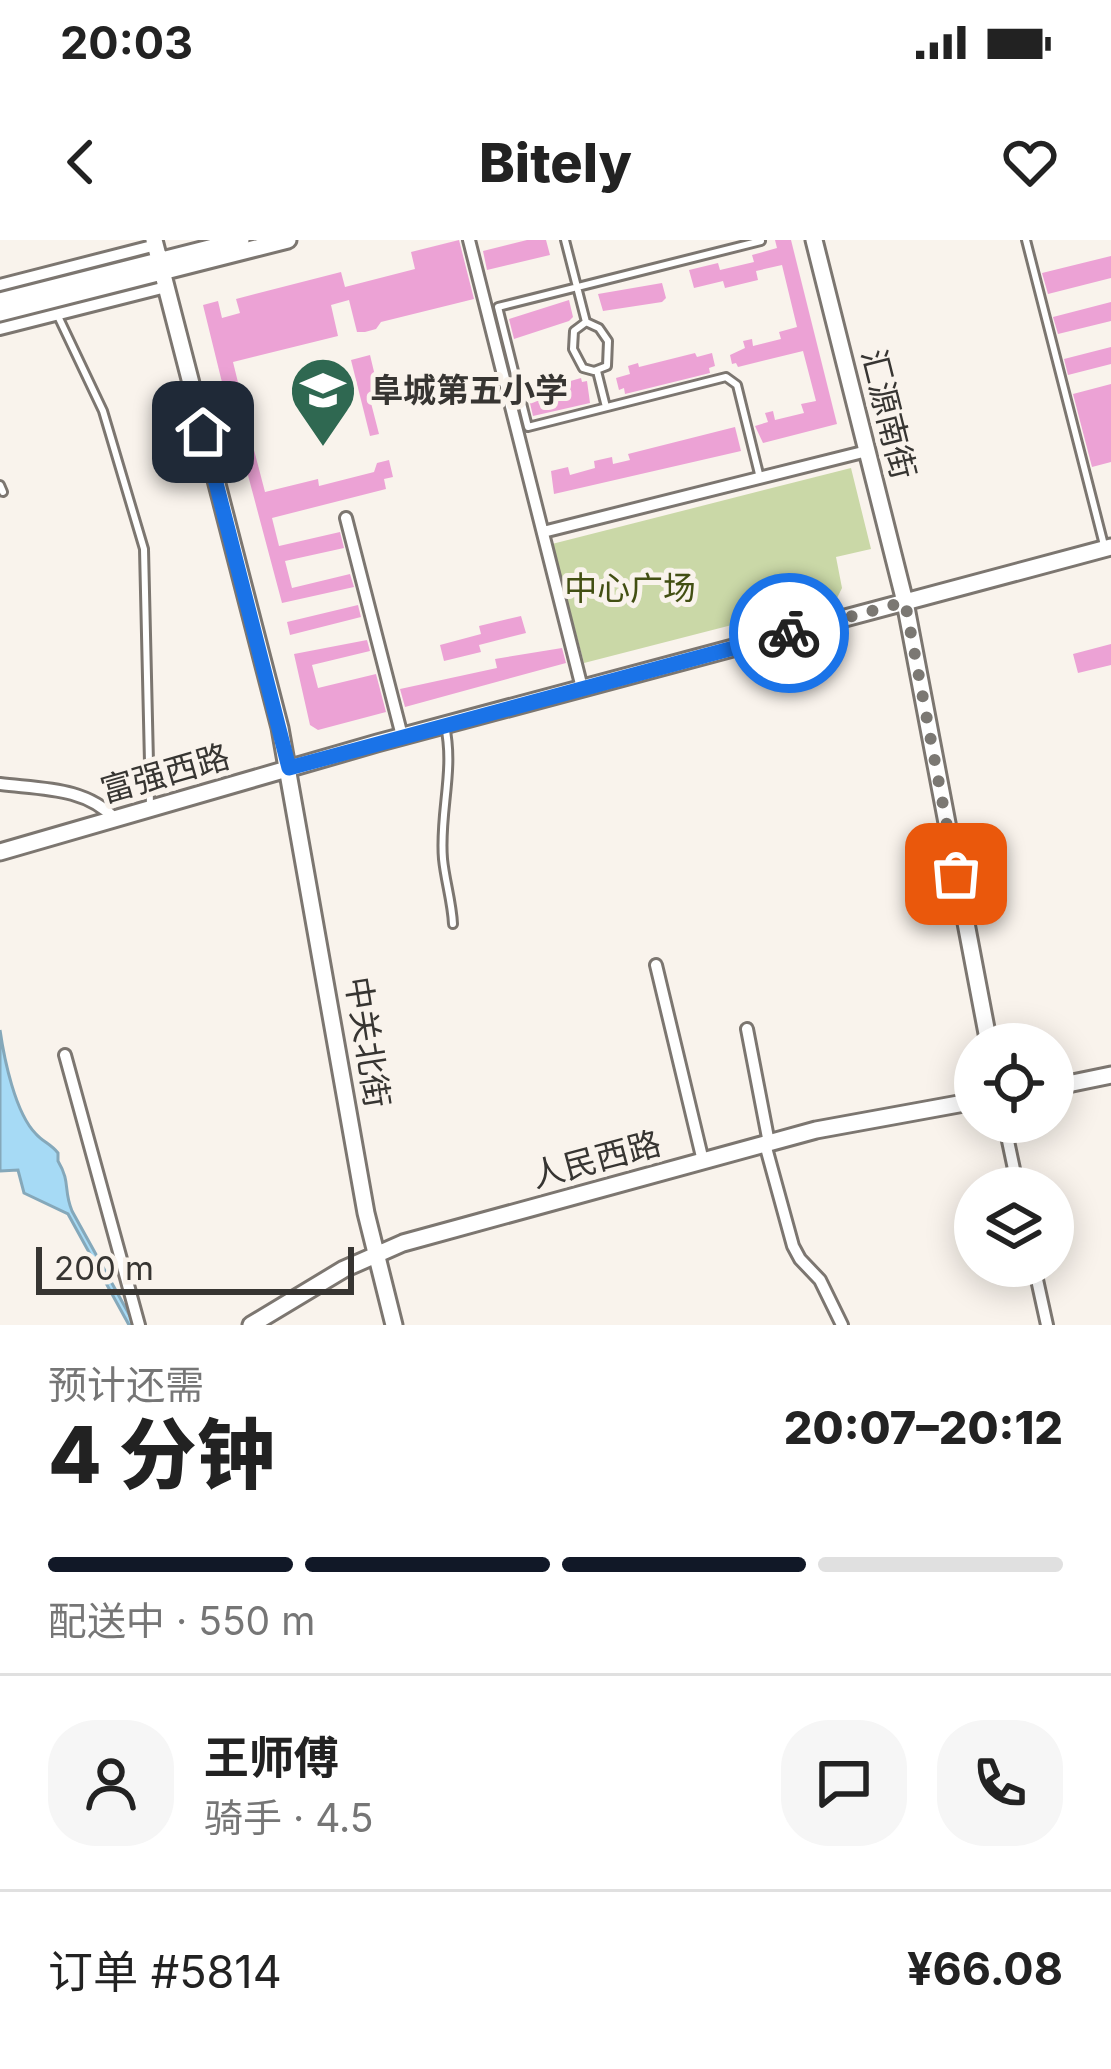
<!DOCTYPE html>
<html lang="zh">
<meta charset="utf-8">
<style>
:root{--surface:#fff;--page:#f6f6f6;--text:#222;--muted:#767676;--line:#e0e0e0;--accent:#111827}
body{margin:0;font-family:Inter,"Noto Sans SC",sans-serif;background:var(--page);color:var(--text);height:100vh;display:flex;flex-direction:column;font-size:45px;white-space:nowrap}
*{box-sizing:border-box;margin:0}
p{font-size:39px;color:var(--muted)}
.icon{flex:none;width:66px;height:66px;fill:none;stroke:currentColor;stroke-width:2;stroke-linecap:round;stroke-linejoin:round}
.map{position:relative;height:1085px;overflow:hidden}
.side{display:flex;flex-direction:column;background:var(--surface);flex:1}
.side>*{flex:none}
.controls{position:absolute;left:954px;top:783px;display:grid;gap:24px}
.controls a{display:grid;place-items:center;width:120px;height:120px;border-radius:50%;background:var(--surface);box-shadow:0 6px 30px #0003;font-size:60px}
.scale{position:absolute;left:36px;bottom:30px;width:318px;box-sizing:border-box;padding-left:12px;border:6px solid #373532;border-top:0;font-size:33px;line-height:42px;white-space:nowrap;color:#373532;-webkit-text-stroke:9px #f9f3ec;paint-order:stroke}
.pin{position:absolute;display:grid;place-items:center;width:102px;height:102px;color:#fff;margin:-51px;border-radius:24px;box-shadow:0 6px 18px #0006}
.courier{position:absolute;display:grid;place-items:center;width:120px;height:120px;margin:-60px;border:9px solid #1a73e8;border-radius:50%;background:#fff;color:#222;box-shadow:0 3px 15px #0007}
.overview em{font-style:normal;font-weight:800}
.overview div{display:flex;flex-direction:column-reverse}
.overview{display:flex;align-items:center;justify-content:space-between;height:204px;padding:0 48px}
h1{font-size:78px;font-weight:800;line-height:90px}
.bar{display:grid;grid-template-columns:repeat(4,1fr);gap:18px 12px;align-content:center;height:144px;padding:0 48px}
.bar i{height:15px;border-radius:9px;background:var(--line)}
.bar .active{background:var(--accent)}
.bar p{grid-column:span 4}
.line{display:flex;align-items:center;gap:30px;padding:0 48px;border-top:3px solid var(--line)}
.line div{flex:1}
.round{display:grid;place-items:center;flex:none;width:126px;height:126px;border-radius:48px;background:var(--page)}
.status{display:flex;justify-content:space-between;align-items:center;height:84px;padding:0 60px;background:var(--surface);direction:ltr}
.status svg{height:33px;fill:currentColor}
header{display:flex;justify-content:space-between;align-items:center;height:156px;padding:0 48px;background:var(--surface);font-size:54px;font-weight:800}
.map>svg:first-child{display:block}
.green{fill:#cad8a7}
.water{fill:#a6daf5;stroke:#85a8ba;stroke-width:3}
.building{fill:#eca2d5}
.lines{fill:none;stroke-linecap:round;stroke-linejoin:round}
.lane-casing{stroke:#7c7670;stroke-width:12}
.street-casing{stroke:#7c7670;stroke-width:16}
.secondary-casing{stroke:#7c7670;stroke-width:21}
.lane{stroke:#fff;stroke-width:6}
.street{stroke:#fff;stroke-width:10}
.secondary{stroke:#fff;stroke-width:15}
.done{stroke:#7b7873;stroke-width:12;stroke-dasharray:0 21.6}
.route{stroke:#1a73e8;stroke-width:15}
.labels{text-anchor:middle;dominant-baseline:central;stroke-width:10;stroke-linejoin:round;paint-order:stroke}
.poi-label{font-size:33px;font-weight:bold;fill:#373532;stroke:#f9f3ec;text-anchor:start}
.street-label{font-size:33px;fill:#373532;stroke:#f9f3ec}
.park-label{font-size:33px;fill:#424f13;stroke:#f9f3ec}
</style>
<div class="status"><b>20:03</b><svg viewBox="0 0 49 12"><path d="M0 12V9h3v3zM5 12V6h3v6zM10 12V3h3v9zM15 12V0h3v12zM26 1h20v11H26zM47 4h2v5h-2z"/></svg></div>
<header><svg class="icon" aria-label="back" viewBox="0 0 24 24"><path d="M15 5l-7 7 7 7"/></svg>Bitely<svg class="icon" aria-label="heart" viewBox="0 0 24 24"><path d="M12 20l-8-8c-3-5 5-10 8-4 3-6 11-1 8 4z"/></svg></header>
<div class="map">
<svg width="1111" height="1085" viewBox="0 0 1111 1085">
<rect width="100%" height="100%" fill="#f9f3ec"/>
<path class="green" d="M851 228 871 309 836 317 842 348 837 358 584 423 552 304Z"/>
<path class="water" d="M0 790C4 818 15 873 36 894 43 902 51 904 58 913V921C71 943 63 949 72 971L135 1085H129L68 974 24 953 18 930 0 931Z"/>
<path class="building" d="M459 0 474 59 381 82 376 89 365 92H357L349 60 331 65 338 96 233 122 246 175 231 179 203 65 218 61 222 78 240 73 236 59 341 32 345 47 415 29 411 12Z
M527 0H546L550 15 487 30 483 11Z
M775 0H791L837 184 763 203 755 186 768 182 765 173 773 171 775 180 804 173 801 164 816 161 803 111 738 127 736 123 732 124 730 115 745 108 743 101 752 99 753 106 781 99 779 92 797 87 782 25 756 31 758 40 725 48 723 41 694 48 689 30 718 23 720 30 754 22 752 15 777 8Z
M1111 16V38L1048 54 1042 33Z
M662 43 666 58 662 62 603 71 598 54Z
M569 60 573 77 569 81 514 99 509 79Z
M1111 62V81L1058 94 1053 77Z
M1111 107V124L1068 135 1064 119Z
M695 113 697 117 712 113 715 126 709 128 710 133 625 154 624 148 619 150 616 138 630 134 628 126 638 123 639 127Z
M370 115 381 161 371 163 379 194 370 196 351 120Z
M581 138 582 142 587 141 590 163 533 176 529 159 541 156 539 150Z
M1111 144V222L1092 227 1073 154Z
M735 187 741 211 554 254 551 231 568 227 570 235 595 228 594 221 612 217 613 224 630 220 628 214Z
M249 191 265 252 318 239 319 246 374 232 377 223 389 220 393 237 384 239 386 249 272 278 279 306 340 292 344 308 285 321 292 348 350 334 354 347 282 363 237 194Z
M358 365 361 377 290 395 287 382Z
M521 376 526 393 479 405 481 412 444 421 440 405 481 394 479 386Z
M367 400 370 411 312 425 318 448 376 434 386 472 318 490 310 485 294 414Z
M1111 404V425L1078 433 1073 414Z
M562 408 566 423 405 467 400 449 497 428 495 419Z"/>
<g class="lines">
<defs>
<path id="lane" d="M565 0 586 82
M1026 0 1104 305
M57 74 103 171 144 309 150 565
M586 82 599 88 608 101 607 126 594 131 583 128 573 109 574 91Z
M597 131 606 167
M760 238 737 145 726 137 528 187 498 67 761 1
M0 245 3 252
M445 486C455 531 439 574 443 619 445 640 452 662 453 684"/>
<path id="street" d="M469 0 582 448
M0 45 156 5
M0 89 166 47
M346 278 402 496
M543 292 867 211
M0 544C41 549 86 547 115 579
M656 725 703 921
M747 789 769 903
M65 815 139 1085
M1004 882 1018 948
M765 904 793 1006 800 1019 820 1040 842 1085
M1034 1026 1047 1085"/>
<path id="secondary" d="M154 0 280 488 366 973 394 1085
M814 0 905 362 989 804
M0 61 241 0
M0 73 288 0
M0 612 377 503 1111 307
M1053 847 1111 835
M251 1085 344 1029 403 1003 816 890 975 861"/>
</defs>
<use href="#lane" class="lane-casing"/>
<use href="#street" class="street-casing"/>
<use href="#secondary" class="secondary-casing"/>
<use href="#lane" class="lane"/>
<use href="#street" class="street"/>
<use href="#secondary" class="secondary"/>
</g>
<g class="lines">
<path class="done" d="M789 393 905 362 956 634"/>
<path class="route" d="M203 192 289 528 789 393"/>
</g>
<defs>
<symbol id="school-pin" viewBox="-11 -11 22 30"><path d="M0 17L-7.5 6A9.5 9.5 0 1 1 7.5 6Z" fill="#2f6851" stroke="#f9f3ec"/><path d="M0-5L7-2L0 1L-7-2ZM-4 1L0 2.5L4 1V4Q0 6-4 4Z" fill="#fff"/></symbol>
</defs>
<g fill-rule="evenodd">
<use href="#school-pin" x="285" y="112" width="76" height="104"/>
</g>
<g class="labels">
<g class="poi-label">
<text x="370" y="150">阜城第五小学</text>
</g>
<g class="street-label">
<text transform="translate(889 174) rotate(76)">汇源南街</text>
<text transform="translate(165 533) rotate(-16)">富强西路</text>
<text transform="translate(368 802) rotate(81)">中关北街</text>
<text transform="translate(596 919) rotate(-15)">人民西路</text>
</g>
<g class="park-label">
<text x="630" y="348">中心广场</text>
</g>
</g>
</svg>
<div class="controls">
<a><svg class="icon" aria-label="locate" viewBox="0 0 24 24"><circle cx="12" cy="12" r="6"/><path d="M12 2v4M12 18v4M2 12h4M18 12h4"/></svg></a>
<a><svg class="icon" aria-label="layers" viewBox="0 0 24 24"><path d="M12 4l9 5-9 5-9-5zM3 14l9 5 9-5"/></svg></a>
</div>
<div class="scale">200 m</div>
<div class="pin" style="left:956px;top:634px;background:#ea580c"><svg class="icon" aria-label="bag" viewBox="0 0 24 24"><path d="M5 8h14l-1 12H6zM9 8a3 3 0 0 1 6 0"/></svg></div>
<div class="pin" style="left:203px;top:192px;background:#1f2937"><svg class="icon" aria-label="home" viewBox="0 0 24 24"><path d="M3 11l9-7 9 7M6 9v11h12V9"/></svg></div>
<div class="courier" style="left:789px;top:393px"><svg class="icon" aria-label="bike" viewBox="0 0 24 24"><circle cx="6" cy="16" r="4"/><circle cx="18" cy="16" r="4"/><path d="M6 16l4-8h5l3 8M10 8l3 8H6M13 5h3"/></svg></div>
</div>
<section class="side">
<div class="overview"><div><h1>4 分钟</h1><p>预计还需</p></div><em>20:07–20:12</em></div>
<div class="bar"><i class="active"></i><i class="active"></i><i class="active"></i><i></i><p>配送中 · 550 m</p></div>
<div class="line" style="height:216px"><a class="round"><svg class="icon" aria-label="person" viewBox="0 0 24 24"><circle cx="12" cy="8" r="4"/><path d="M4 21q1-7 8-7t8 7"/></svg></a><div><b>王师傅</b><p>骑手 · 4.5</p></div><a class="round"><svg class="icon" aria-label="chat" viewBox="0 0 24 24"><path d="M4 5h16v11H9l-5 4z"/></svg></a><a class="round"><svg class="icon" aria-label="phone" viewBox="0 0 24 24"><path d="M5 4h4l2 5-3 2q2 4 5 5l2-3 5 2v4C11 20 4 13 5 4z"/></svg></a></div>
<div class="line" style="height:156px"><div>订单 #5814</div><b>¥66.08</b></div>
</section>
